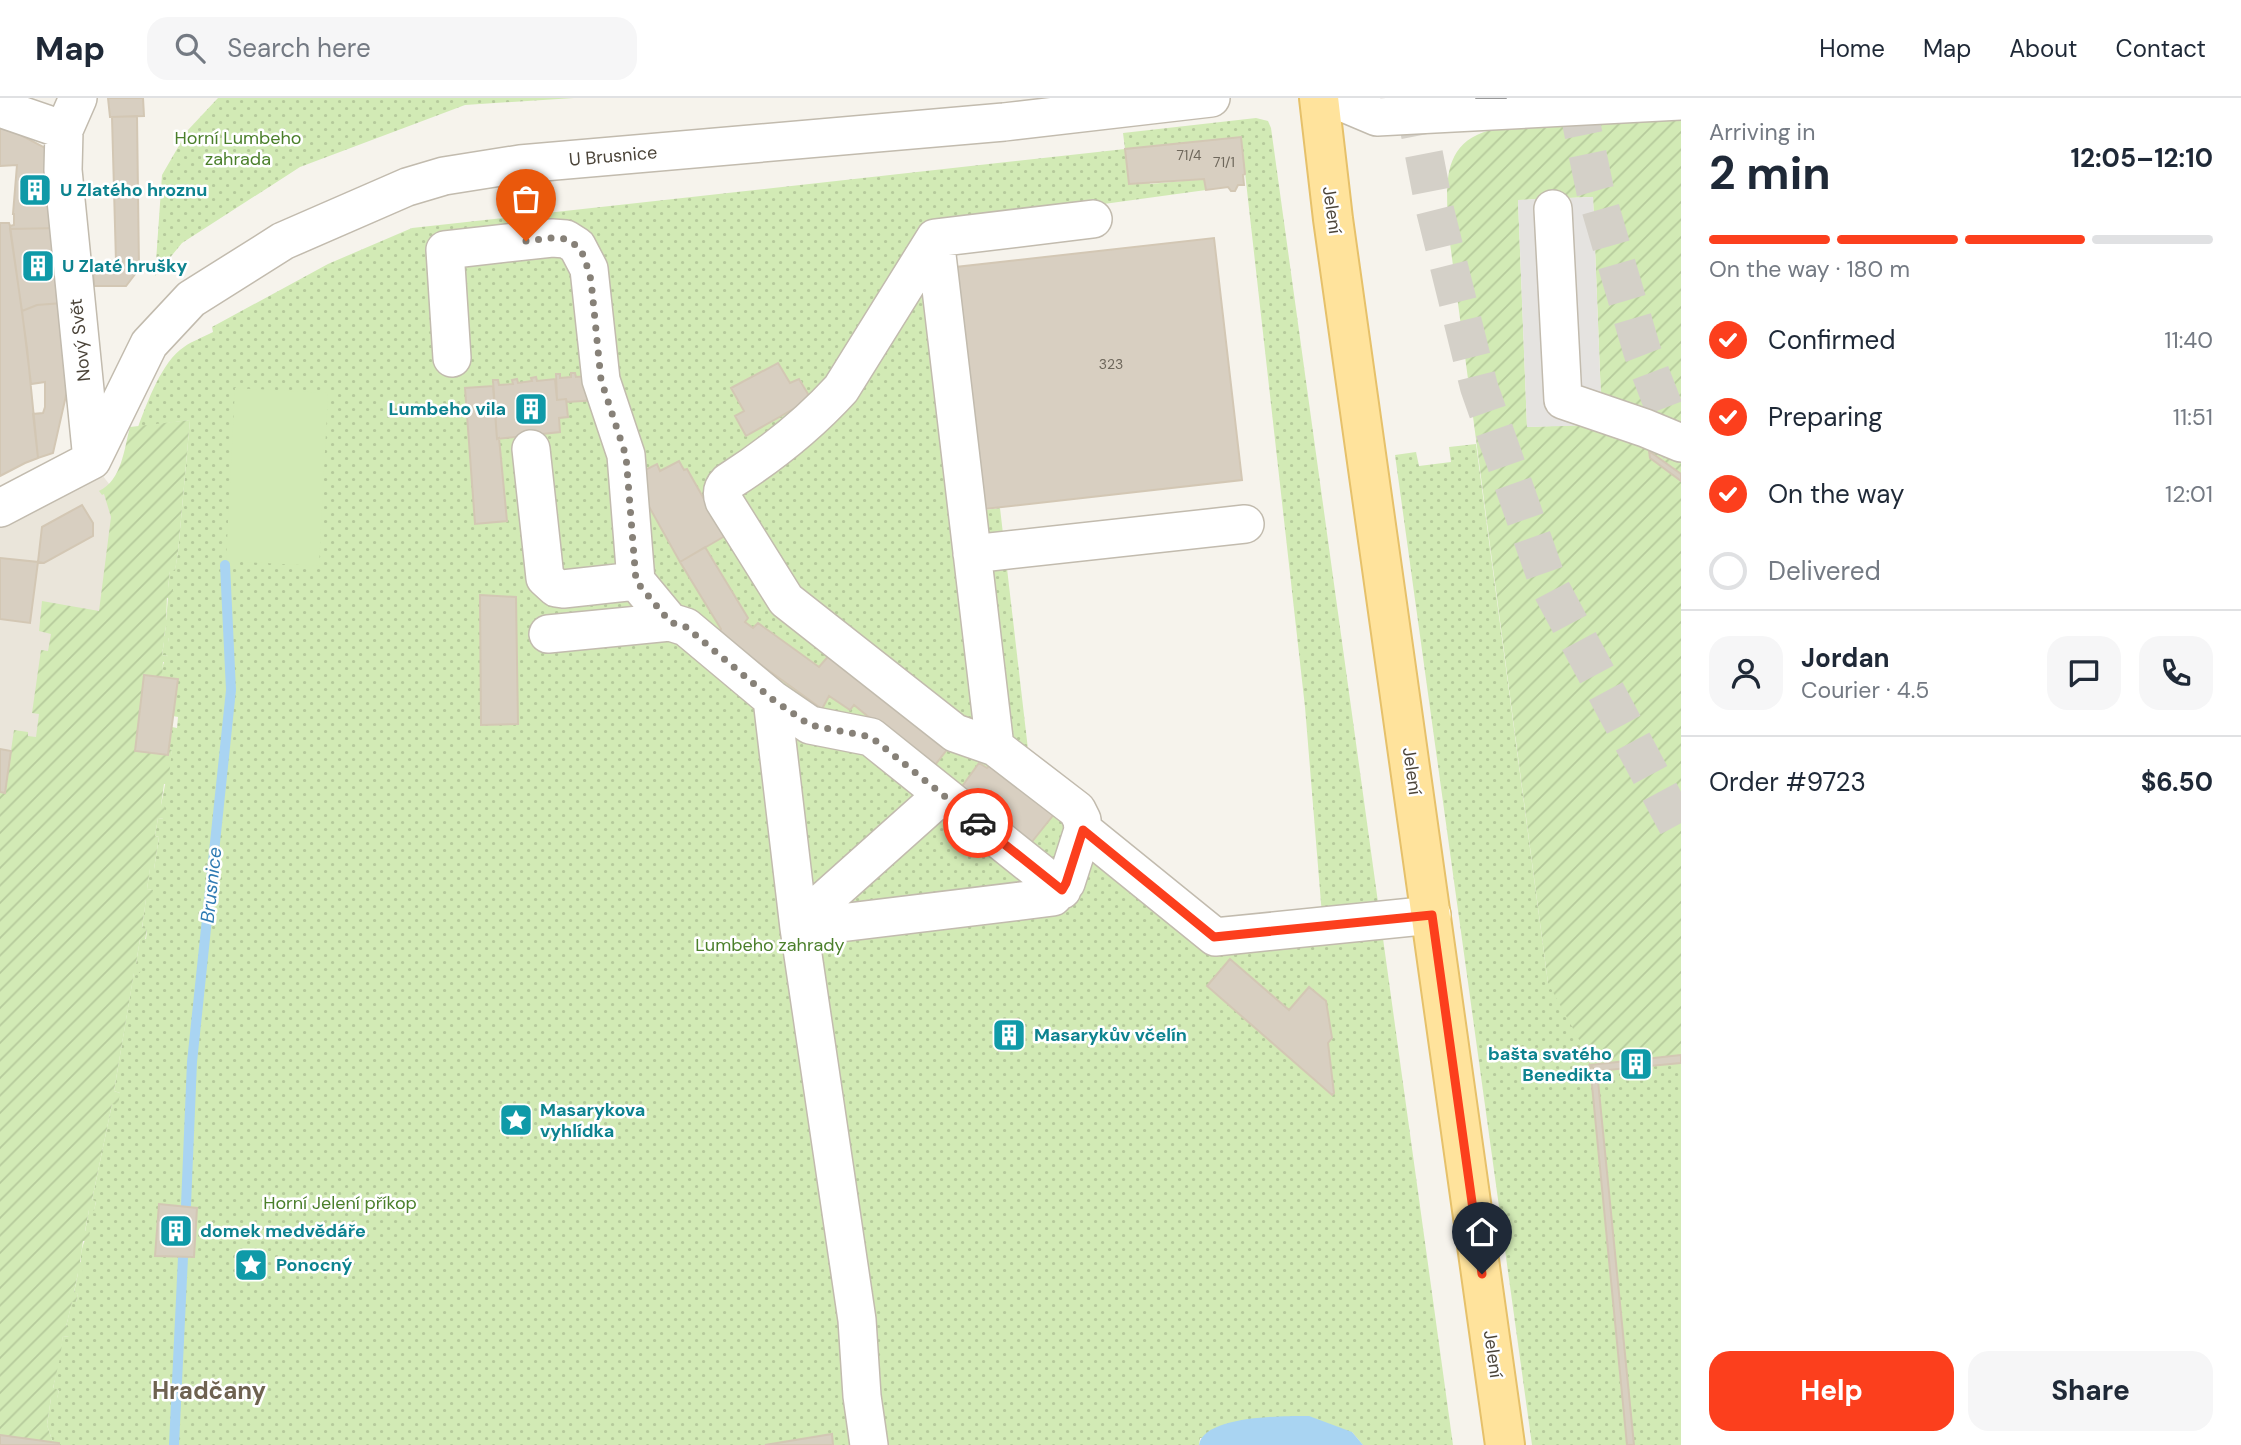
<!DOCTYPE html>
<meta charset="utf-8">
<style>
:root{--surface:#fff;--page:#f6f6f7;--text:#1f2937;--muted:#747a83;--line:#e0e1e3;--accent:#fc3f1d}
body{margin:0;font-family:"DM Sans",sans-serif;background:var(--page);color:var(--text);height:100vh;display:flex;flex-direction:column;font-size:26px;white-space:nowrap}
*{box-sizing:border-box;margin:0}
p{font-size:23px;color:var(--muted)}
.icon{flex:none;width:38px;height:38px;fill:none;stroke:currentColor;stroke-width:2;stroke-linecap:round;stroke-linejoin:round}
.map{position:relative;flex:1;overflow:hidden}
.details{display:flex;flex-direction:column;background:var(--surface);width:560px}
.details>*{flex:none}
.pin{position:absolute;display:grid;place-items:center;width:60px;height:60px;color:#fff;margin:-72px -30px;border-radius:50% 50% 50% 0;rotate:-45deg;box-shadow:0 0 7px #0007}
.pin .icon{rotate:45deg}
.courier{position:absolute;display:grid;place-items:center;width:70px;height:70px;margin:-35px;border:5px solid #fc3f1d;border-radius:50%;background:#fff;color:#222;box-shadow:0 2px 9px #0007}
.summary em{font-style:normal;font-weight:700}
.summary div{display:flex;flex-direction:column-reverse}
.summary{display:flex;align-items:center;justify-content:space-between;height:119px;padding:0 28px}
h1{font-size:46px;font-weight:700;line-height:52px}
.bar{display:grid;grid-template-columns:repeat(4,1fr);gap:10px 7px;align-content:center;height:84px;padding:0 28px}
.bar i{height:9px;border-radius:5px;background:var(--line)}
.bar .selected{background:var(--accent)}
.bar p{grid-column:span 4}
.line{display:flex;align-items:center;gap:18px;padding:0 28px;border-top:2px solid var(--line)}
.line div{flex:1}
.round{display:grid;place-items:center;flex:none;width:74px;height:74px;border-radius:21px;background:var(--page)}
ol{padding:0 28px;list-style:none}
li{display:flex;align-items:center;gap:21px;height:77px}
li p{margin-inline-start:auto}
li .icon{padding:7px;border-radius:50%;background:var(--accent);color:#fff;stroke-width:4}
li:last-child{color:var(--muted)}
li i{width:38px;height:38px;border:4px solid var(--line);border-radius:50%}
.cta{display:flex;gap:14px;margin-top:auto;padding:14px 28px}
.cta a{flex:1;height:80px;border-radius:21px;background:var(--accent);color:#fff;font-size:28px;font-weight:700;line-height:80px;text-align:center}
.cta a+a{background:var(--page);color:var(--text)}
header{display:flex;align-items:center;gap:42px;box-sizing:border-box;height:98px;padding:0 35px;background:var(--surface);border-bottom:2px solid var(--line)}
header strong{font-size:33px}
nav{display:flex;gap:38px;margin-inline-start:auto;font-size:24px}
.search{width:490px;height:63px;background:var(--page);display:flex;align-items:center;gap:18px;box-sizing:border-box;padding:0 24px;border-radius:21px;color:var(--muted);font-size:26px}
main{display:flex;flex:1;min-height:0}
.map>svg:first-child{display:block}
.residential{fill:#eae5da}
.grass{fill:url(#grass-dots);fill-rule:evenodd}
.garden{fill:url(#garden-furrows);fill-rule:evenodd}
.pitch{fill:#d2eab5}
.parking{fill:#e5e3e0}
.water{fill:#a9d4f2}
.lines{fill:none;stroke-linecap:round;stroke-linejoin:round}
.stream{stroke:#a9d4f2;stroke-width:10}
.building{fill:#d8cfc1;stroke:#d3c7b4;stroke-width:2}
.highway-tunnel{stroke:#d4d0c8;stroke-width:38;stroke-dasharray:38 19;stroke-linecap:butt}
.minor-casing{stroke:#c2bbae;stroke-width:40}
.major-casing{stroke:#e6c16a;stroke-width:42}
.minor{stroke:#fff;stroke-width:37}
.major{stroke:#ffe39c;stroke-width:38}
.tram{stroke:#9a9a9a;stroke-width:2}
.done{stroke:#878178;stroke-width:7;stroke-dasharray:0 12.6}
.route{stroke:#fc3f1d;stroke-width:9}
.labels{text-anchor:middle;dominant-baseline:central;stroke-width:5;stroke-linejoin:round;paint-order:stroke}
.number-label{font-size:14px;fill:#6e675b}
.park-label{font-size:18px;fill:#4a7f2a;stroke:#fff}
.street-label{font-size:18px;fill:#4b4439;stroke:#fff}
.culture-label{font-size:18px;font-weight:bold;fill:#0d838f;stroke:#fff;text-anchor:start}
.water-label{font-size:19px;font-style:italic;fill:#2e7ab2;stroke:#fff}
.district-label{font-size:24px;font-weight:bold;fill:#6e6250;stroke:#fff}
</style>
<header>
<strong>Map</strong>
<div class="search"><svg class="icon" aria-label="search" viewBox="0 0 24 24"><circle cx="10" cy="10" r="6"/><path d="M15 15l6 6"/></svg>Search here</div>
<nav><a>Home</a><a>Map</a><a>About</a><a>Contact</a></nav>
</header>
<main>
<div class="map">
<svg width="1681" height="1347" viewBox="0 0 1681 1347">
<defs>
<pattern id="grass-dots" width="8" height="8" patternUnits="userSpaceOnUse" patternTransform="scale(1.75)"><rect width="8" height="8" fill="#d2eab5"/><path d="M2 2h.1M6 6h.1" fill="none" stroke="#b6ca9c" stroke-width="1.8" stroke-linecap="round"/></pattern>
<pattern id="garden-furrows" width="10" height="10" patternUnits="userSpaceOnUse" patternTransform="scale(1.75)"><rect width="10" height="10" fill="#d2eab5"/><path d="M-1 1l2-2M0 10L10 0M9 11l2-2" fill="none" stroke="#b6ca9c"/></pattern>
</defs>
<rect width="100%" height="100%" fill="#f6f3ec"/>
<path class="residential" d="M96 369 116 395 105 519 40 660 0 701V411Z"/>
<path class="grass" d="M218 0H574L465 7 300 69 182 145 155 178 162 77 188 32Z
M1256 20 1268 23 1271 30 1453 1347H1363L1352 1334 1200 1340 1199 1347H833L831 1336 765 1347H59L53 1345 47 1327 51 1300H57L59 1292 53 1291 63 1238 69 1239 66 1229 72 1203 76 1204 78 1196 74 1195 78 1175H82C79 1160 81 1146 90 1134H85L89 1112H94L96 1104 92 1102 112 1006 120 995 114 993 134 874 139 875 136 866 140 841H146L147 832 142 831 146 800 152 792 147 791 150 770 154 771 159 739 155 738 158 720 163 721 161 707 172 652 169 651 172 629 177 630 178 619 173 618C168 600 154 574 168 558L162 557 164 544H168L169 540 164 539 166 528H170L166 523 168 500H173L168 490 170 473 175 472 178 454 190 322 138 329C147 305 162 263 184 249 192 243 204 239 213 234L212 229 328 166 412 130 1125 51 1123 35ZM1241 39 1305 609 1322 817 1223 826 1029 660 1000 410 961 415 927 130 1206 92 1204 81 1150 86 1149 84 1129 86 1126 51ZM778 265 790 285 800 281 811 301 747 337 735 318 744 313 731 290ZM575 275 576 279 566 301 568 318 559 320 560 334 499 340 507 423 475 426 465 290 513 286 512 282 517 281 518 285 532 283V280L536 279 537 283 555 281 556 277 560 276V280L571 279V276ZM679 363 684 372 687 371 725 437 705 449 748 520 745 524 753 530 758 525 819 569 932 670 854 607 850 612 829 598 822 611 739 551 713 543 721 531 642 396 638 376 656 366 660 373ZM480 497 516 499 517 626 481 627ZM1230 861 1328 945 1334 994 1333 996 1207 888ZM1018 922 1022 949 999 953 995 925Z
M1476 346 1548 885 1681 961V1347H1532L1395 357 1416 354 1419 368 1451 364 1449 349Z"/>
<path class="garden" d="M1681 20V961L1594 969 1548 885 1448 130C1447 88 1440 46 1490 32ZM1593 99 1602 326 1527 329 1518 102Z
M190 322 178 454 175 473H170L168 490 173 491V500H167L166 522 171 523 170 528H166L164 538 169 539 168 545 164 544 162 557 168 558 167 564H163L162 579 144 577 135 652 168 657 169 651 172 652 168 686H164L161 707 165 708 164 721 158 720 155 738 159 739 154 771H150L147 791 153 792 151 801H146L142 830 147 831 145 842 140 841 136 866 141 867 140 875H134L114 993 120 995 118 1007 112 1006 92 1102 96 1103 94 1113 89 1112 85 1133 90 1134 88 1143H83L80 1164 84 1165 82 1175H78L74 1194 78 1196 76 1204H72L66 1229 71 1230 69 1239 63 1238 60 1260 53 1290 59 1292 57 1301 51 1300 47 1327 53 1345 0 1337V694H5L14 632 28 634V638L36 639 39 616 32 615 41 552 48 553 51 536 39 533 42 503 99 513 111 419 104 396 102 397 99 393C122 382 124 351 130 329Z"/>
<path class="pitch" d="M235 290 328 295 319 468 226 463Z"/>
<path class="parking" d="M1593 99 1602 327 1527 329 1518 102Z"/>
<path class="water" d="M1309 1318 1352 1334 1363 1347H1199C1204 1317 1285 1318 1309 1318Z"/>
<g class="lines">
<path class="stream" d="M186 1107 192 964 231 592 225 467
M174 1347 183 1159"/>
</g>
<path class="building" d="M108 0H143L144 18 110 19Z
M137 18 139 171 126 188H94L93 165 116 164 112 19Z
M0 26 53 54 58 130 10 131V128L14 127V116H13L17 67 0 68Z
M1241 39 1245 76 1243 77 1244 87H1238L1235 93H1231L1228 89 1206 92 1204 81 1129 86 1125 51Z
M0 125H9L10 128 27 250 38 360 25 365 0 378Z
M58 130 62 205 37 207 22 213 10 131Z
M1214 140 1242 382 975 412 947 170Z
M61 205 70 280 53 355 38 360 33 316 43 315 45 309V284L31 286 22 213 37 207Z
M778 265 790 285 799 281 811 301 746 338 735 318 744 313 731 290Z
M571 275H575L576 279 588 278 598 302 567 304 566 301 557 302 556 276H560V280L571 279Z
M536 279 537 283 555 281 557 302 566 301 568 319 559 320 560 334 497 341 493 282H498L499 287 513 286 512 282 517 281 518 285 532 283 531 280Z
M493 288 497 341 499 340 507 423 475 426 465 290Z
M1649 353 1681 376V383L1650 360Z
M679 363 684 372 687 371 725 438 680 464 642 396 637 376 657 366 660 373Z
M82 407 93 425V438L44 465 38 464 42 429Z
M705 449 748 520 745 524 753 530 758 525 819 569 832 554 949 649 932 671 854 607 850 612 829 598 822 611 739 551 713 544 721 531 680 464Z
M0 460 38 464 30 525 0 521Z
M480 497 516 499 518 626 481 627Z
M144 577 178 581 168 657 135 653Z
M0 651 11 653 5 695 0 694Z
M996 662 1059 710 1031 745 958 694 979 665 987 670Z
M1230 861 1289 912 1309 889 1326 903 1332 940 1328 945 1334 995 1332 997 1207 888Z
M1018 921 1022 950 999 953 995 925Z
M1681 957V965L1597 973 1590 967Z
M1590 967 1597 973 1634 1347H1627Z
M159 1106 197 1110 194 1159 155 1158Z
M832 1336 833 1347H765Z
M0 1337 59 1345V1347H0Z"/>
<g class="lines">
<path class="highway-tunnel" d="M1413 0 1434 108 1479 289 1548 485 1681 734
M1576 0 1595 92 1642 253 1681 354"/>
<defs>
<path id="minor" d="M78 0 64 32 63 72 92 362
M1332 0 1377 19 1681 3
M0 10 64 32
M1553 111 1563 302 1645 330 1681 345
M935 140 995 649
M452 260 445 152 552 140 566 141 577 148 589 171 601 282 626 357 636 483 670 524
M531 351 545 480 556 490 563 491 636 483
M92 362 149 246 191 201 283 143 407 89 444 78 520 66 1004 24 1211 0
M0 410 92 362
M972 456 1245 426
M548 536 670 524 686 529 772 601 799 830 857 1222 862 1298 869 1347
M772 601 810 627 871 639 1062 792
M1083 732 1082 722 1077 712 995 649 955 635 786 502 724 403C721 395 722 390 728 384 769 358 808 327 841 291L935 140 1093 121
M799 830 1053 799 1066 785 1083 732 1215 839 1432 817
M799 830 811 814 942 697"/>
<path id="major" d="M1319 0 1333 121 1505 1347"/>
</defs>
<use href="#minor" class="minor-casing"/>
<use href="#major" class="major-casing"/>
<use href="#minor" class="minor"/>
<use href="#major" class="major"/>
<path class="tram" d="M1476 0H1506"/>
</g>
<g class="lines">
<path class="done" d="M526 143 552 140 566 141 577 148 584 158 591 182 601 282 626 358 636 483 670 524 686 529 772 601 810 627 871 639 978 725"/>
<path class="route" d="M978 725 1062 792 1066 785 1083 732 1214 839 1432 817 1482 1176"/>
</g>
<defs>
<symbol id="building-square" viewBox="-11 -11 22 22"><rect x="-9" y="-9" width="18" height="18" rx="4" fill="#0f9aa8" stroke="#fff"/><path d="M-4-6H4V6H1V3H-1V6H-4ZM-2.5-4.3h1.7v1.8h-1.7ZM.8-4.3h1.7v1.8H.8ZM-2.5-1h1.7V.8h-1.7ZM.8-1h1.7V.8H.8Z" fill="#fff"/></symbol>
<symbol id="sight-square" viewBox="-11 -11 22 22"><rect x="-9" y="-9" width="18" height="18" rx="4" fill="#0f9aa8" stroke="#fff"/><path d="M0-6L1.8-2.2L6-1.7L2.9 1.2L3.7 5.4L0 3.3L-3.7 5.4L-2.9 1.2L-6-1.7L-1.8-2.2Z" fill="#fff"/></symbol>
</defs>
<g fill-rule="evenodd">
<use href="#building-square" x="16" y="73" width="38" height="38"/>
<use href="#building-square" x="19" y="149" width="38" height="38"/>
<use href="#building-square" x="512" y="292" width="38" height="38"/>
<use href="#building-square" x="990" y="918" width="38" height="38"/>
<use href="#building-square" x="1617" y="947" width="38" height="38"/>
<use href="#sight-square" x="497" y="1003" width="38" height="38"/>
<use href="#building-square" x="157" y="1114" width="38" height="38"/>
<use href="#sight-square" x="232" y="1148" width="38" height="38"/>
</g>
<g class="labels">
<g class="number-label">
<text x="1189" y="57">71/4</text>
<text x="1224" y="64">71/1</text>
<text x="1111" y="266">323</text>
</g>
<g class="park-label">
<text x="238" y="40">Horní Lumbeho<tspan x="238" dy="21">zahrada</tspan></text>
<text x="770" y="847">Lumbeho zahrady</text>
<text x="340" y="1105">Horní Jelení příkop</text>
</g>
<g class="street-label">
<text transform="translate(613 58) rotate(-5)">U Brusnice</text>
<text transform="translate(1332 112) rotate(82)">Jelení</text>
<text transform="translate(80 242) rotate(-96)">Nový Svět</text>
<text transform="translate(1412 673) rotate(82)">Jelení</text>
<text transform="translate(1493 1256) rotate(82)">Jelení</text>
</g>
<g class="culture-label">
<text x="60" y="92">U Zlatého hroznu</text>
<text x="62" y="168">U Zlaté hrušky</text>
<text x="506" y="311" text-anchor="end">Lumbeho vila</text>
<text x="1034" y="937">Masarykův včelín</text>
<text x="1612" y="956" text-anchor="end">bašta svatého<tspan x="1612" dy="21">Benedikta</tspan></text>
<text x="540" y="1012">Masarykova<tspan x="540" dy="21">vyhlídka</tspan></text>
<text x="200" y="1133">domek medvědáře</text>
<text x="276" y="1167">Ponocný</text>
</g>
<g class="water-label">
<text transform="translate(211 787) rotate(-84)">Brusnice</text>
</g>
<g class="district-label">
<text x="209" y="1292">Hradčany</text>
</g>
</g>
</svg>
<div class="pin" style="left:526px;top:143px;background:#ea580c"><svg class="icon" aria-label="bag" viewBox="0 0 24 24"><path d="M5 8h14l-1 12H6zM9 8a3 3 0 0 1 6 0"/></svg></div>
<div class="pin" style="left:1482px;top:1176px;background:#1f2937"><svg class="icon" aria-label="home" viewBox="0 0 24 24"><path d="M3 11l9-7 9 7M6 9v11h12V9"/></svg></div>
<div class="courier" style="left:978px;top:725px"><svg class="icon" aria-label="car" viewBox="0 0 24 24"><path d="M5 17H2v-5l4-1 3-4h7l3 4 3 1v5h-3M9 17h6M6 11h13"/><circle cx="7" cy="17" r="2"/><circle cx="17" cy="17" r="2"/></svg></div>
</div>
<section class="details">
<div class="summary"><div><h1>2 min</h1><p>Arriving in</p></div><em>12:05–12:10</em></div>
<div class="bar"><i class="selected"></i><i class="selected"></i><i class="selected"></i><i></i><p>On the way · 180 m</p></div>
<ol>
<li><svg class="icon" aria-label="check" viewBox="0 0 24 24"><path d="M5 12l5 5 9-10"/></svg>Confirmed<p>11:40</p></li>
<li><svg class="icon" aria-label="check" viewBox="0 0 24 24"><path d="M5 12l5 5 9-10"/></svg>Preparing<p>11:51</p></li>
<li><svg class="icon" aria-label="check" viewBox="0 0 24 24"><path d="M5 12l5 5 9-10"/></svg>On the way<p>12:01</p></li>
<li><i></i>Delivered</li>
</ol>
<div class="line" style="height:126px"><a class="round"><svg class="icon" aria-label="person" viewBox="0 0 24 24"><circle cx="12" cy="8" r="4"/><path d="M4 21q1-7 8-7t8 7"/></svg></a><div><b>Jordan</b><p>Courier · 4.5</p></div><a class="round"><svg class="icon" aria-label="chat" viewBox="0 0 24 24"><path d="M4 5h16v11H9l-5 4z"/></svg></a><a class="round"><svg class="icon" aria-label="phone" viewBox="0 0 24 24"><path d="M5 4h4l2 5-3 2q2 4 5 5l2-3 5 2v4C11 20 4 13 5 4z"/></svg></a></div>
<div class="line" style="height:91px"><div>Order #9723</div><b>$6.50</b></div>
<div class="cta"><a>Help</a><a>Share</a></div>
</section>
</main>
